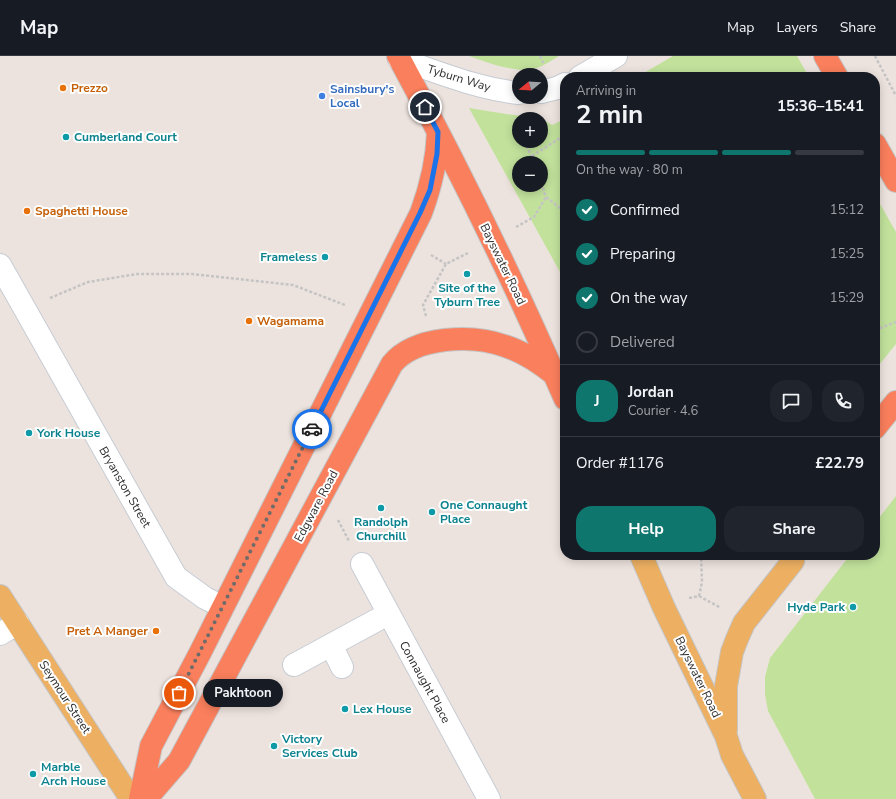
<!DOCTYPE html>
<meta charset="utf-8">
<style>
:root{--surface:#171b24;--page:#20242c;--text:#f1f3f6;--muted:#9ea1a6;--line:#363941;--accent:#0f766e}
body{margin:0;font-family:"Nunito Sans",sans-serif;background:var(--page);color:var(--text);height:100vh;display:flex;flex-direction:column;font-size:15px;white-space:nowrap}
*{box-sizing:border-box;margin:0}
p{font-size:13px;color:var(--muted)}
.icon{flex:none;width:22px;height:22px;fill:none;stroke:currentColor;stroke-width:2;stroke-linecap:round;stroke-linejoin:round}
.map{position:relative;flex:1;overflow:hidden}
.drawer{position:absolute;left:560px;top:16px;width:320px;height:488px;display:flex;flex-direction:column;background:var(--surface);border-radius:16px;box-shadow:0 2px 10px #0003}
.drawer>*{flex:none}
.needle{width:26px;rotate:252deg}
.fabs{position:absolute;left:512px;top:12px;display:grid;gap:8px}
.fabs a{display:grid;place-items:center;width:36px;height:36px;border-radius:50%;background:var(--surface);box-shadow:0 2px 10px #0003;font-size:20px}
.pin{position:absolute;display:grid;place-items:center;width:34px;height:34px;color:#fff;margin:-17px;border:2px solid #fff;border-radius:50%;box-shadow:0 1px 4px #0007}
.courier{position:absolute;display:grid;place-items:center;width:40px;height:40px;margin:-20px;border:3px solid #1a73e8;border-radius:50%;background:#fff;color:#222;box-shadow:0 1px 5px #0007}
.bubble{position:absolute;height:28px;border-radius:14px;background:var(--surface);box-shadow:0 2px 10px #0003;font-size:13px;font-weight:700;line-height:28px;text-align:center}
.head em{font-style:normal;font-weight:700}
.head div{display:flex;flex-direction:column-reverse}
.head{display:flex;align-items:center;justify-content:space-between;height:68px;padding:0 16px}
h1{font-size:26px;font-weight:700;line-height:30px}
.bar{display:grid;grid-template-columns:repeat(4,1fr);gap:6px 4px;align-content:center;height:48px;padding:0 16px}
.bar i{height:5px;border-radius:3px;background:var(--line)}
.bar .current{background:var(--accent)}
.bar p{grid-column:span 4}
.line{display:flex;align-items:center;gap:10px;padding:0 16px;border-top:1px solid var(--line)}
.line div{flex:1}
.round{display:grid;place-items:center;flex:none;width:42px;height:42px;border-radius:16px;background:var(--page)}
ol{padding:0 16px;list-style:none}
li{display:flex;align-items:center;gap:12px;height:44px}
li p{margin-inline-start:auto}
li .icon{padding:4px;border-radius:50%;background:var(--accent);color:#fff;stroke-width:4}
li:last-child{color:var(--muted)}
li i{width:22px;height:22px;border:2px solid var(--line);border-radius:50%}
.primary-button{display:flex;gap:8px;margin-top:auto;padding:8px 16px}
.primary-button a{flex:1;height:46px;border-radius:16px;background:var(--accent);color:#fff;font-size:16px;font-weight:700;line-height:46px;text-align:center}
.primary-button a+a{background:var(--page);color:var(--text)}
header{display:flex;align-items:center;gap:24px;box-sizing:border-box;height:56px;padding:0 20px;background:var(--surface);border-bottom:1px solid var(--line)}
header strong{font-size:19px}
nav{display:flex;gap:22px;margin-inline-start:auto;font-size:14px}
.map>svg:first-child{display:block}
.green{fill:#c2e29c;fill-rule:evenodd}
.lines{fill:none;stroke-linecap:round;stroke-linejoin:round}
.minor-casing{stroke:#c6ccd4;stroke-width:24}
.major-casing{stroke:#c4c4c4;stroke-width:24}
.highway-casing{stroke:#c4c4c4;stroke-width:24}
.path{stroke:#c4c4c4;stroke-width:2.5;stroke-dasharray:3 2;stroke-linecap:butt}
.minor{stroke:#fff;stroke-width:22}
.major{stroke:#edb062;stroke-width:22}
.highway{stroke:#fa7f5c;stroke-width:22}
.done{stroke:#6f6b6a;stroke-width:4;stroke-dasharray:0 7.2}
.route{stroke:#1a73e8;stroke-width:5}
.food-dot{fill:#e8710a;stroke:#fff;stroke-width:1.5}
.shop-dot{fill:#3f7fe0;stroke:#fff;stroke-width:1.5}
.culture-dot{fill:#0f9aa8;stroke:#fff;stroke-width:1.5}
.labels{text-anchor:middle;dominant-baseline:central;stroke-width:4;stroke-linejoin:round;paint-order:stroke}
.street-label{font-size:12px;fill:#2b2b2b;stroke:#fff}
.food-label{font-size:12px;font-weight:bold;fill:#c56008;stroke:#fff;text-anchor:start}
.shop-label{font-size:12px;font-weight:bold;fill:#366cbe;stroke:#fff;text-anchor:start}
.culture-label{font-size:12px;font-weight:bold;fill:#0d838f;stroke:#fff;text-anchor:start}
</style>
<header>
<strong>Map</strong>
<nav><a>Map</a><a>Layers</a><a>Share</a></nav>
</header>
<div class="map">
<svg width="896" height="743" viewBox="0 0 896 743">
<rect width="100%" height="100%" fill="#ede3de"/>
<path class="green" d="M469 0H559C552 4 545 9 537 12 518 18 488 7 469 0Z
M673 0H797L809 21H637Z
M469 52 506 58 541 62 552 69 565 63V225ZM519 63H541V85H519ZM519 107H541V129H519Z
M875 139 896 176V288L875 314Z
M896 440V743H815L768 655 765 638V621L770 602 850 499H875V467Z"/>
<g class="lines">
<defs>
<path id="minor" d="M399 3C438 16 478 33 519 37
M580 21 616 0
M541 36 557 32 565 28
M0 209 176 521 205 542 223 551
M362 508 489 743
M0 578 18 567
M331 589 342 611
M294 609 388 558"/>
<path id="major" d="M641 499 664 552 726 680 732 699 755 743
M0 540 131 743
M726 674V630L732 596 737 583 744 567 793 505 794 499"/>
<path id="highway" d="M398 0C458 111 515 227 565 343
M825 0 837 21
M875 88 896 125
M875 372 896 346
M140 743 151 690 200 597 421 157C431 130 437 105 438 76
M146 743 179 705 392 308C415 280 472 278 505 290 524 296 540 307 555 319"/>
</defs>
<use href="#minor" class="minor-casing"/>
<use href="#major" class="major-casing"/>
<use href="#highway" class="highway-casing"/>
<path class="path" d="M540 0 544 8
M875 0 896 40
M515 63 519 72
M525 85 534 107
M532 100 565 79
M541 127 546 141 560 152 565 161
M516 171 534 161 546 141
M431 199 446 208
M50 242 88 226 137 218H192L293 229 345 249
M426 260 423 249 446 208 468 197
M875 274 896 266
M338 464 349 485
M699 540 721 552
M689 542 699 540 702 526 701 499"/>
<use href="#minor" class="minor"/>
<use href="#major" class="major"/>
<use href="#highway" class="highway"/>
</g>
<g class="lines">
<path class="done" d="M179 637 312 373"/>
<path class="route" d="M312 373 420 157 430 134 437 98 438 76 425 51"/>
</g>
<g class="food-dot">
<circle cx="63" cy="32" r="4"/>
<circle cx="27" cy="155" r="4"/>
<circle cx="249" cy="265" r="4"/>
<circle cx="156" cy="575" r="4"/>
</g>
<circle class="shop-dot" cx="322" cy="40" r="4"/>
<g class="culture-dot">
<circle cx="66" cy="81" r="4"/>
<circle cx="325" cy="201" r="4"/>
<circle cx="467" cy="218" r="4"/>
<circle cx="29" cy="377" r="4"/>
<circle cx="381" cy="452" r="4"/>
<circle cx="432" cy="456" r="4"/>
<circle cx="853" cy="551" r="4"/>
<circle cx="345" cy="653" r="4"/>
<circle cx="274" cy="690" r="4"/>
<circle cx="33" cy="718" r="4"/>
</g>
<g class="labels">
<g class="street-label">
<text transform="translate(459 22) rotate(17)">Tyburn Way</text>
<text transform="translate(503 208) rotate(64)">Bayswater Road</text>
<text transform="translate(125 431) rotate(60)">Bryanston Street</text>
<text transform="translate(316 450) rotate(-62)">Edgware Road</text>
<text transform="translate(698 621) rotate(64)">Bayswater Road</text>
<text transform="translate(425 626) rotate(61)">Connaught Place</text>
<text transform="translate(65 641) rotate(57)">Seymour Street</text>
</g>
<g class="food-label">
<text x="71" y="32">Prezzo</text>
<text x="35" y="155">Spaghetti House</text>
<text x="257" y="265">Wagamama</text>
<text x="148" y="575" text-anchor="end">Pret A Manger</text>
</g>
<g class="shop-label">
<text x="330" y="33">Sainsbury's<tspan x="330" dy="14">Local</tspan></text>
</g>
<g class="culture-label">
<text x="74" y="81">Cumberland Court</text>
<text x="317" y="201" text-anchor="end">Frameless</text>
<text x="467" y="232" text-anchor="middle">Site of the<tspan x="467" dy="14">Tyburn Tree</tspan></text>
<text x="37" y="377">York House</text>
<text x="440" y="449">One Connaught<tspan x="440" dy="14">Place</tspan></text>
<text x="381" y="466" text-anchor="middle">Randolph<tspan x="381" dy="14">Churchill</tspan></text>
<text x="845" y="551" text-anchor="end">Hyde Park</text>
<text x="353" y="653">Lex House</text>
<text x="282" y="683">Victory<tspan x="282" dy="14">Services Club</tspan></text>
<text x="41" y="711">Marble<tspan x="41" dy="14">Arch House</tspan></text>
</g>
</g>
</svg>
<div class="fabs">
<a><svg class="needle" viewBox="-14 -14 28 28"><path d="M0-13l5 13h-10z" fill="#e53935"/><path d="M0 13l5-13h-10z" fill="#9ea1a6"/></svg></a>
<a>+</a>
<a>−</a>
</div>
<div class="pin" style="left:179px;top:637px;background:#ea580c"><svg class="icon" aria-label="bag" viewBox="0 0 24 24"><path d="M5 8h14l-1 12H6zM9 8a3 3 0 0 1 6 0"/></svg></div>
<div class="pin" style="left:425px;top:51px;background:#1f2937"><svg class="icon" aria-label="home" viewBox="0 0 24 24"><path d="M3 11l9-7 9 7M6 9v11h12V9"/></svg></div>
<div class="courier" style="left:312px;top:373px"><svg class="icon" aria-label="car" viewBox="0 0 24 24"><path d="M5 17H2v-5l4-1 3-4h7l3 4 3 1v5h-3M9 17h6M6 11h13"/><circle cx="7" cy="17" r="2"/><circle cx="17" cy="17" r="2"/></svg></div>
<div class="bubble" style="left:203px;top:623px;width:80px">Pakhtoon</div>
<section class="drawer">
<div class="head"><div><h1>2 min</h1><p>Arriving in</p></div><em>15:36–15:41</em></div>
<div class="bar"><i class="current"></i><i class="current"></i><i class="current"></i><i></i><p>On the way · 80 m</p></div>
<ol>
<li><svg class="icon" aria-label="check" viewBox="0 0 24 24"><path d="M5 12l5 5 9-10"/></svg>Confirmed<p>15:12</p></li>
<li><svg class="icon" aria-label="check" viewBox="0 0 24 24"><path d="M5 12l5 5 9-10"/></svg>Preparing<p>15:25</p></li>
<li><svg class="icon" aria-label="check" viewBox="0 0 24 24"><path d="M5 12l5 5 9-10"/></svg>On the way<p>15:29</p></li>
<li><i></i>Delivered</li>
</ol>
<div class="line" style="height:72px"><b class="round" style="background:var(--accent);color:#fff">J</b><div><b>Jordan</b><p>Courier · 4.6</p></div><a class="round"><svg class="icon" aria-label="chat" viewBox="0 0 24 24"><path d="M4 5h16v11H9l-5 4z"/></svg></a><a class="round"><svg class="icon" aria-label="phone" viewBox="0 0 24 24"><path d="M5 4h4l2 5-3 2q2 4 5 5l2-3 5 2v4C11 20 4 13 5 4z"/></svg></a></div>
<div class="line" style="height:52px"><div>Order #1176</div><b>£22.79</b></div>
<div class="primary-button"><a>Help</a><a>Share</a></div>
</section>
</div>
